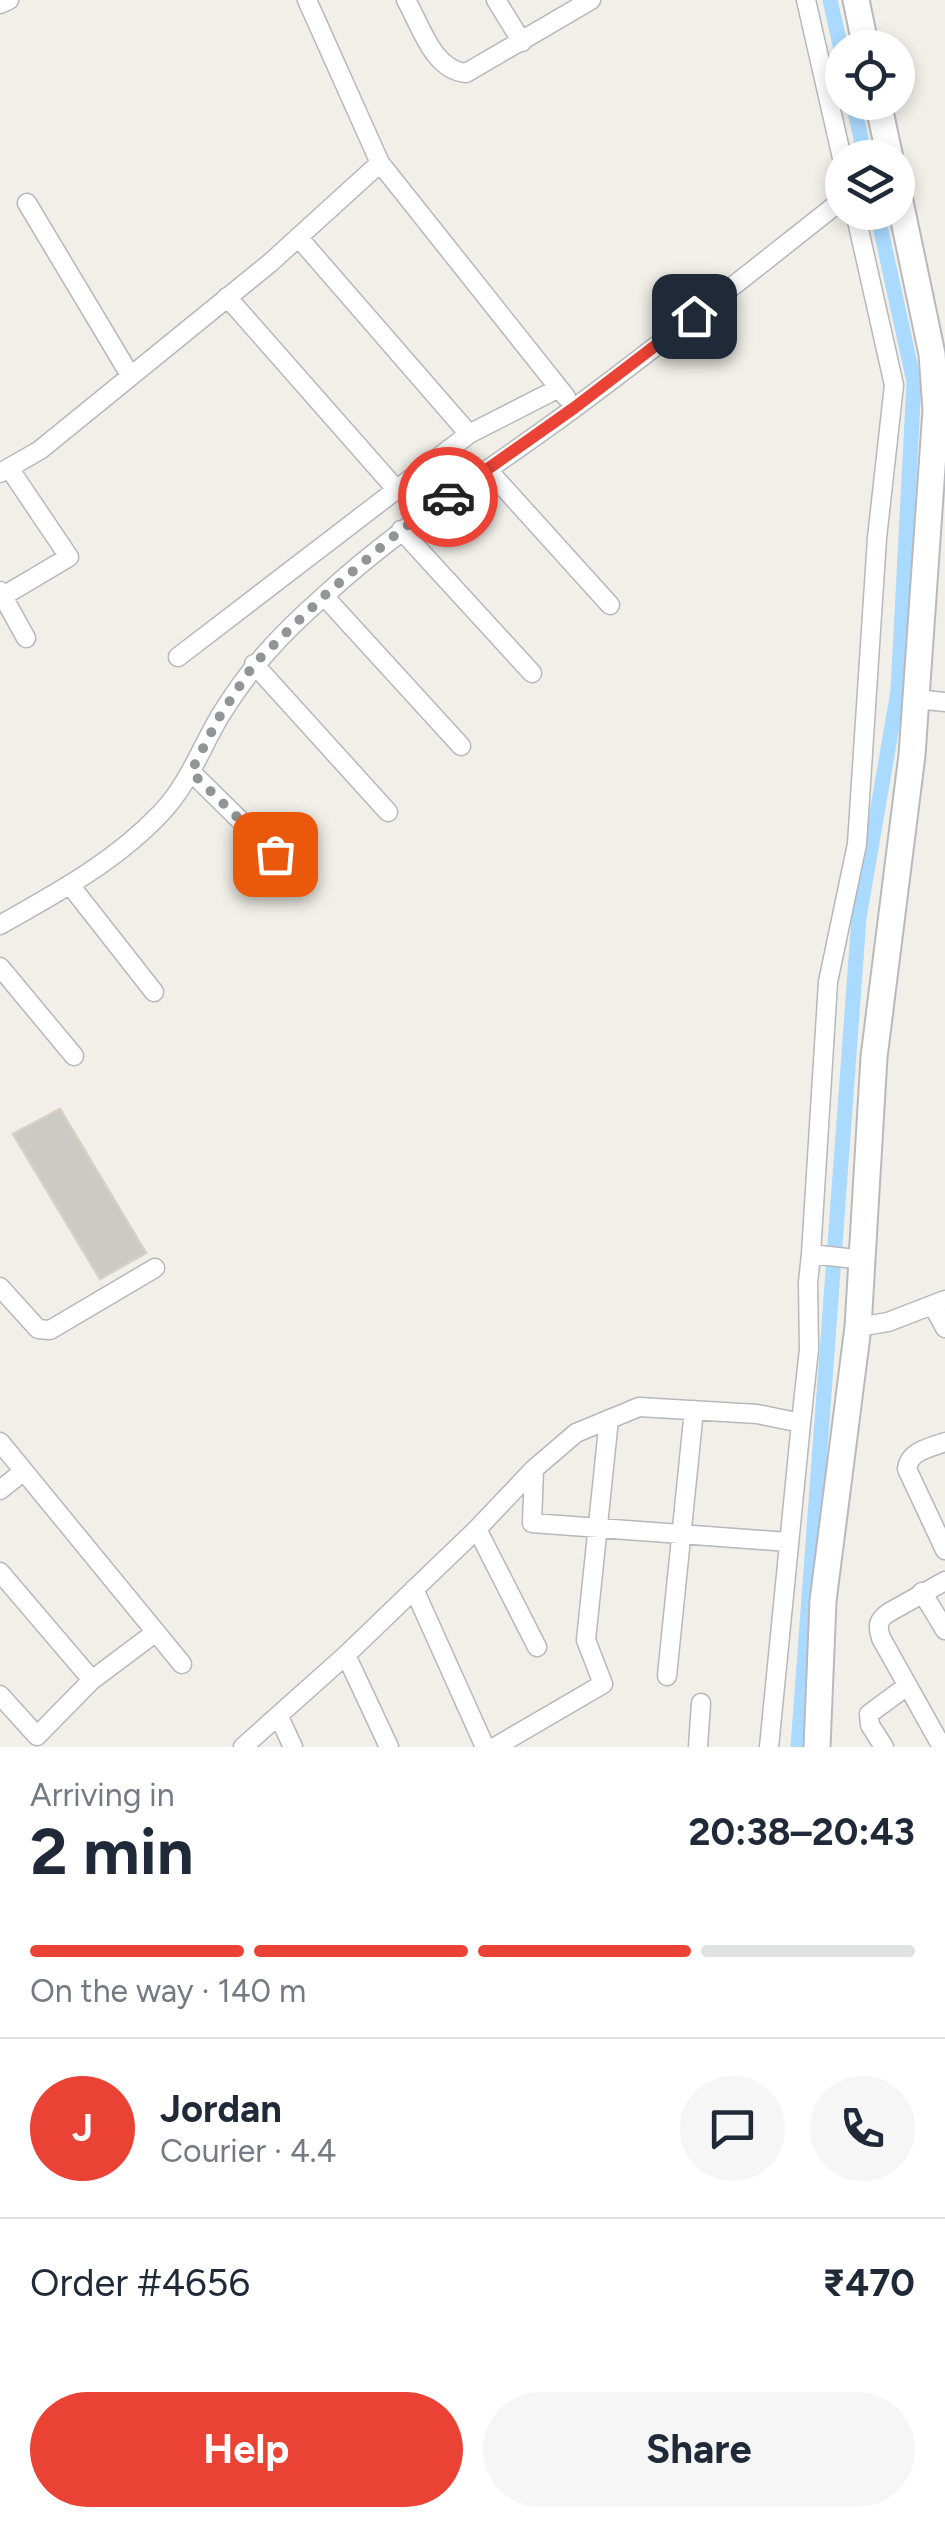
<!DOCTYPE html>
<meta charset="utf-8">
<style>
:root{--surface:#fff;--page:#f6f6f7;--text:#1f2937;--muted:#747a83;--line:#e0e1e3;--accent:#ea4335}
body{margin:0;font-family:Figtree,sans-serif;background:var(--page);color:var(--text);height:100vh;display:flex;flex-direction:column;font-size:38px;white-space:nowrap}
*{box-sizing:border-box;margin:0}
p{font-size:32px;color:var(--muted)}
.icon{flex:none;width:55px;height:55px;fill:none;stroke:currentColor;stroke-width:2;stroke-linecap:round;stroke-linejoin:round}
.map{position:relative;height:1747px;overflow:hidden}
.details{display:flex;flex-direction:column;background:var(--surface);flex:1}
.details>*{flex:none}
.tools{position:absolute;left:825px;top:30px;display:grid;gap:20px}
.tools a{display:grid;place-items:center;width:90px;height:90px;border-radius:50%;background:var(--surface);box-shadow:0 5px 15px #0003;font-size:50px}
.pin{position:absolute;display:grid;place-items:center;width:85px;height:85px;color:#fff;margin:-42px;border-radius:20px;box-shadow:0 5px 15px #0006}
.courier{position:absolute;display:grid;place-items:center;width:100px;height:100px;margin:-50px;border:8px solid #ea4335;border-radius:50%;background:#fff;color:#222;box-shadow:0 2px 12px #0007}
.headline em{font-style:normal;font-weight:700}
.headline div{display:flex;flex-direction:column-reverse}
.headline{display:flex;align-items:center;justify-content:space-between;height:170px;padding:0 30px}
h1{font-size:65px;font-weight:700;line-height:75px}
.bar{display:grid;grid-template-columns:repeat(4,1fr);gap:15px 10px;align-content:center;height:120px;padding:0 30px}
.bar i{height:12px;border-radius:8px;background:var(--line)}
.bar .active{background:var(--accent)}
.bar p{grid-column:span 4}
.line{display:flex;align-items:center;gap:25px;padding:0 30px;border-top:2px solid var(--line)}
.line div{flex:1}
.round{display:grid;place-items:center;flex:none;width:105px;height:105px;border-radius:52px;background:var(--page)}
.button{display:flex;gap:20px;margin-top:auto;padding:20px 30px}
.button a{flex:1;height:115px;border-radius:60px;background:var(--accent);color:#fff;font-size:40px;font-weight:700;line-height:115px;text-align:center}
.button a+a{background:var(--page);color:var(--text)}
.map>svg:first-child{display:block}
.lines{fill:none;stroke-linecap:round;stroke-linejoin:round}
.canal{stroke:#aadaff;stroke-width:15}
.building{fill:#cccac5;stroke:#d6d1c6;stroke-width:2.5}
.street-casing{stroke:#b5b8bc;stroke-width:21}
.secondary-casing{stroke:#b6babf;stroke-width:29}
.street{stroke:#fff;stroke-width:18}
.secondary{stroke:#fff;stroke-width:25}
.done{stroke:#929495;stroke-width:10;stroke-dasharray:0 18}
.route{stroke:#ea4335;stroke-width:12}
</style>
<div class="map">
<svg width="945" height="1747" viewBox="0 0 945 1747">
<rect width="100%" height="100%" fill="#f1efe8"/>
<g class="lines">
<path class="canal" d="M830 0 842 54
M853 102 865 158
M798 1747 859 918 898 691 914 382 877 212"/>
</g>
<path class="building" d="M60 1109 146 1253 100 1279 13 1134Z"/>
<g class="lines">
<defs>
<path id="street" d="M406 0C421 26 433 70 466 73L591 0
M496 0 522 42
M806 0 842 158
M0 4 9 0
M380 163 566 397
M27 203 130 375
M298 237 469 434
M227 297 396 489
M488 470 610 605
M0 473 40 450 270 263 380 163 307 0
M401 530 532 673
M0 591 26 638
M324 596 461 746
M0 598 69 557 9 468
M178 657 469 434 559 388
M254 664 388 812
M916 699 945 702
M191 772 303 882
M70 885 154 992
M0 925C57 893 116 861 161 813 188 785 201 748 220 716 250 667 281 634 324 596 401 525 489 471 573 409 664 342 753 270 842 200
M0 967 74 1056
M811 1254 828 982 857 844 877 538 894 385 855 212
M0 1287 38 1329 50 1330 155 1268
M933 1306 945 1328
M858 1327 888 1322 945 1300
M0 1442 182 1664
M945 1442C929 1448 909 1451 907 1469L945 1550
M534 1469 532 1523 788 1542
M0 1490 24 1471
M477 1529 537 1647
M0 1572 92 1680
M414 1589 485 1747
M922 1592 945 1630
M346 1655 389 1747
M667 1676 694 1410
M0 1695 37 1736 92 1680 156 1632
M279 1717 293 1747
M243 1747 346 1655 477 1529 534 1469 576 1433 639 1407 757 1414 801 1423 809 1349 808 1283 811 1254 864 1260
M495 1747 603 1684 586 1640 609 1419
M698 1747 701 1703
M769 1747 801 1423
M884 1747 870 1725 869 1714 907 1686
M942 1747 881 1638C877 1626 878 1620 888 1613L945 1581"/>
<path id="secondary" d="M856 0 866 48
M878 102 890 158
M817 1747 823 1601 858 1327 874 1057 912 755 936 410 932 354 898 192"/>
</defs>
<use href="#street" class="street-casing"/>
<use href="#secondary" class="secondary-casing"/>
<use href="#street" class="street"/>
<use href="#secondary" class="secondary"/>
</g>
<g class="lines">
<path class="done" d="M275 854 191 772 218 719 254 664 324 596 401 530 448 497"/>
<path class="route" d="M448 497 574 408 694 316"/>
</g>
</svg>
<div class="tools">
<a><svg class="icon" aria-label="locate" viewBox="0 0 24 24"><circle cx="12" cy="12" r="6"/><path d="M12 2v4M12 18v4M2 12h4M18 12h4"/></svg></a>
<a><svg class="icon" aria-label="layers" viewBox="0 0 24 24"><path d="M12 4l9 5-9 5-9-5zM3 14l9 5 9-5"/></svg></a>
</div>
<div class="pin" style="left:275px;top:854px;background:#ea580c"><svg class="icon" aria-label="bag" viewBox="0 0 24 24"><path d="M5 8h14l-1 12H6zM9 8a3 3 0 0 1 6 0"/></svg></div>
<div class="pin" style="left:694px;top:316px;background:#1f2937"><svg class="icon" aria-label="home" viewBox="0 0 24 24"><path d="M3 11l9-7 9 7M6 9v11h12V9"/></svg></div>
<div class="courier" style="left:448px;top:497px"><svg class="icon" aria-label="car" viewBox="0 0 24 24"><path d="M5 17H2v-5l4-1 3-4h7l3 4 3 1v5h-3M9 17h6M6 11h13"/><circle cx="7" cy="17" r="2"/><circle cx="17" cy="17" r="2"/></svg></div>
</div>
<section class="details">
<div class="headline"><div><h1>2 min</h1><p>Arriving in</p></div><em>20:38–20:43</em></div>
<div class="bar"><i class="active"></i><i class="active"></i><i class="active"></i><i></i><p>On the way · 140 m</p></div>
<div class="line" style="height:180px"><b class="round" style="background:var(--accent);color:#fff">J</b><div><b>Jordan</b><p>Courier · 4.4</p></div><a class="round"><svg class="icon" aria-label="chat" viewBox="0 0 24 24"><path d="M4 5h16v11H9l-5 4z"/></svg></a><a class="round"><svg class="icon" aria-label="phone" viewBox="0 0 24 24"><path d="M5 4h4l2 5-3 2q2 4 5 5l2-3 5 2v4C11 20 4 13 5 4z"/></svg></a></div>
<div class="line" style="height:130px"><div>Order #4656</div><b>₹470</b></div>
<div class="button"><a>Help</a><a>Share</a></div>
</section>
